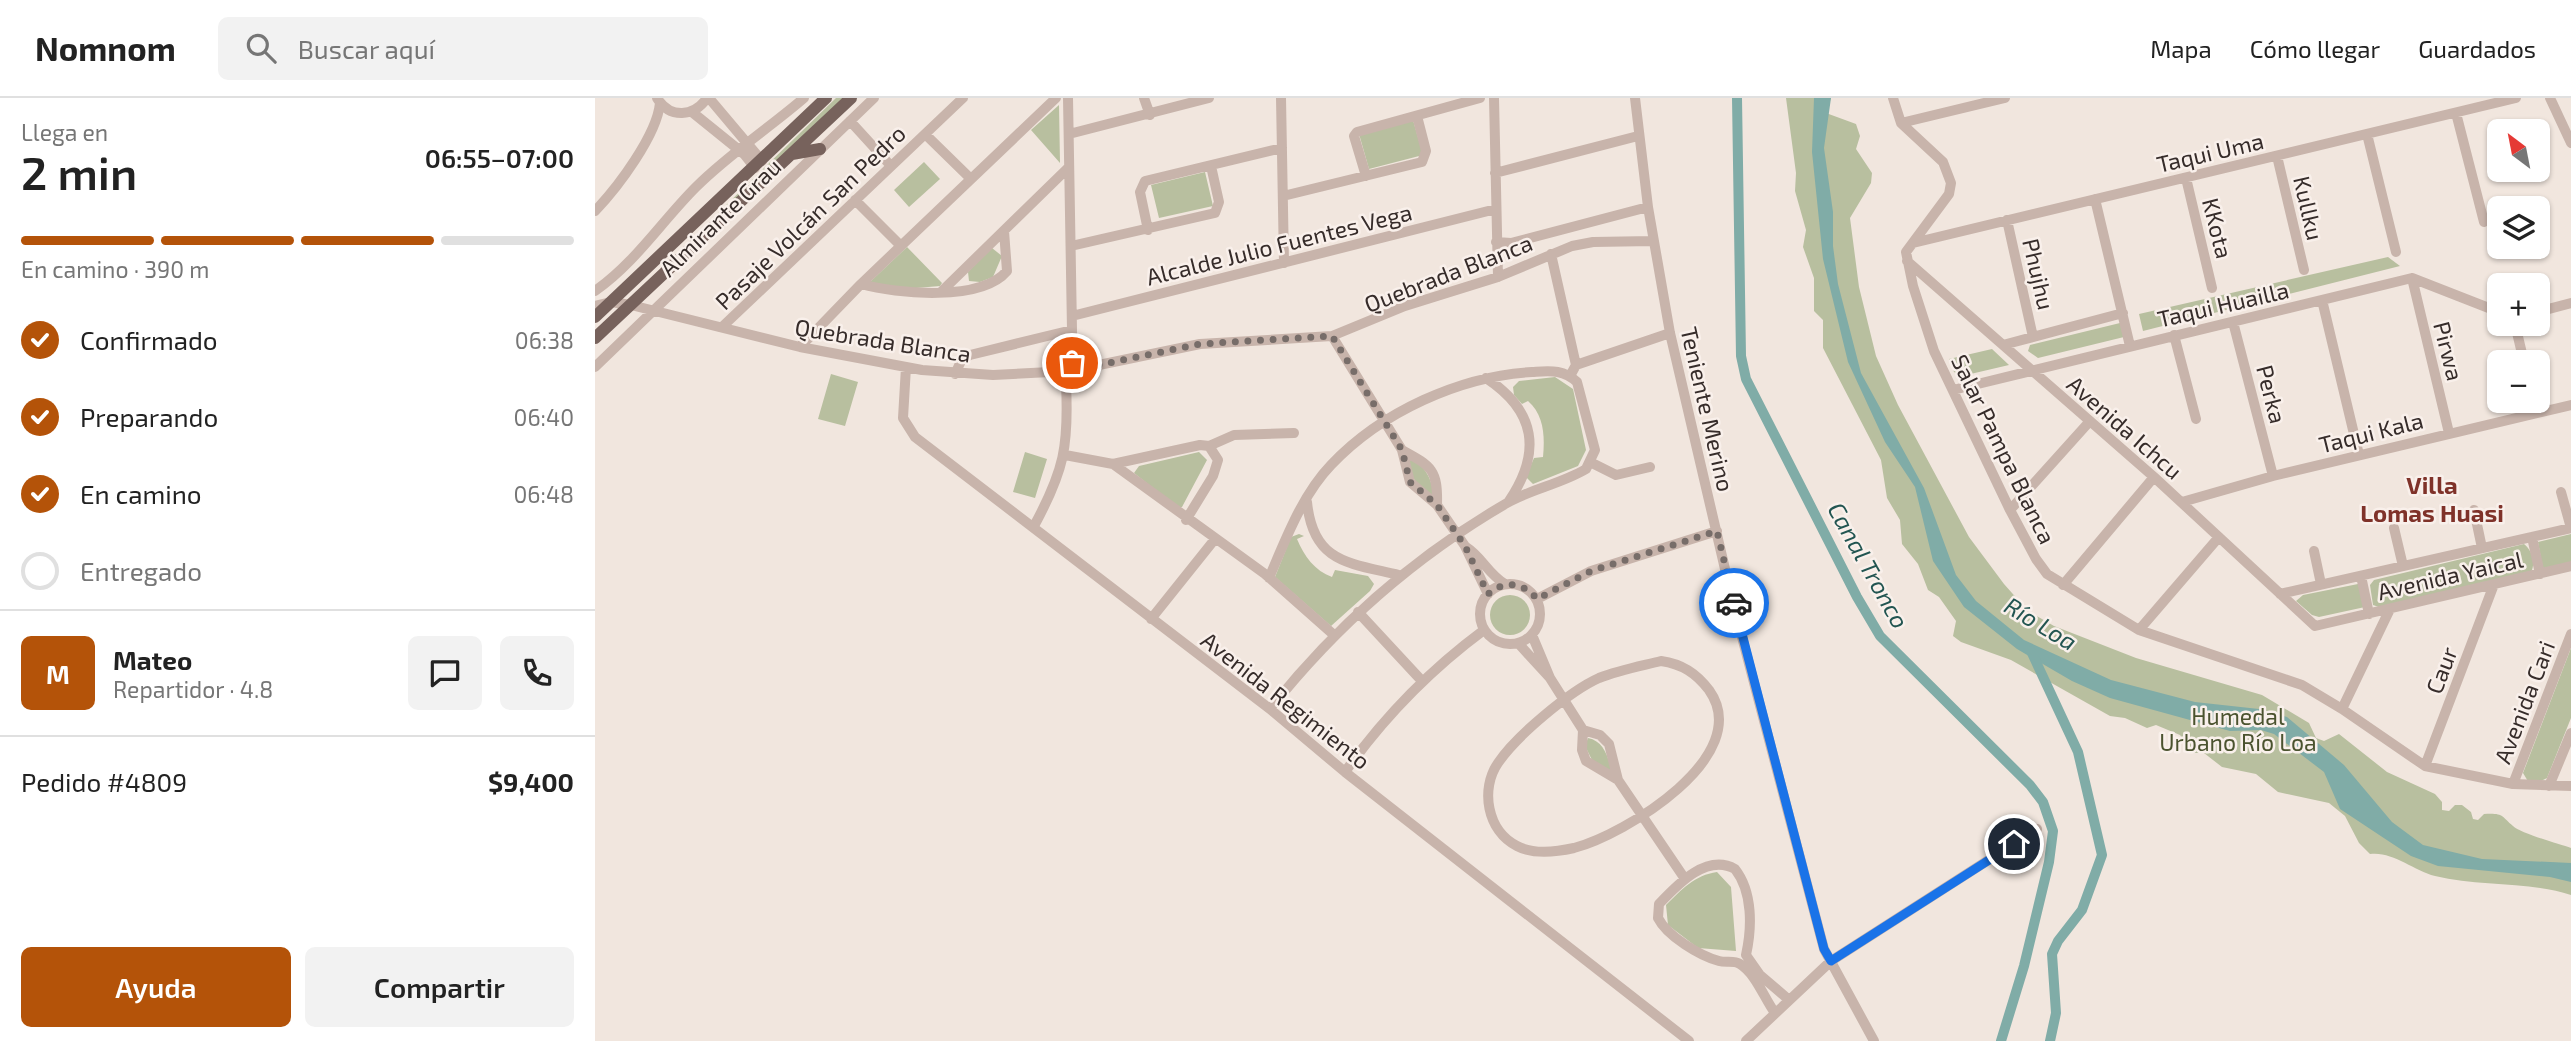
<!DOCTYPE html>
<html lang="es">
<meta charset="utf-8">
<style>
:root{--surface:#fff;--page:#f2f2f2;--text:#222;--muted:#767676;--line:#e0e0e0;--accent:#b45309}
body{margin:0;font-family:"Exo 2",sans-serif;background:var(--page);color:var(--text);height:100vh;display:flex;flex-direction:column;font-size:26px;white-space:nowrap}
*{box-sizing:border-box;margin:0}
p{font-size:23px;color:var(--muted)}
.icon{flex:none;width:38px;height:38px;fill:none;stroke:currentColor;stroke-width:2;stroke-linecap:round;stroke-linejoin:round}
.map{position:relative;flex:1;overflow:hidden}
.sheet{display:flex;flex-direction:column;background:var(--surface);width:595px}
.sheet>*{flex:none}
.needle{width:46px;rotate:328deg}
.tools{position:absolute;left:1892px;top:21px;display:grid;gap:14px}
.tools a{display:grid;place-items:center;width:63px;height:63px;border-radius:10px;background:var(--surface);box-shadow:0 2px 5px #0004;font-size:35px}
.pin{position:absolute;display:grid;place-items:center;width:60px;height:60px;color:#fff;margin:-30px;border:4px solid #fff;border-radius:50%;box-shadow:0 2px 7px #0007}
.courier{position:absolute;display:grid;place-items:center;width:70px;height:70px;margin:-35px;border:5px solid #1a73e8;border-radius:50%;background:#fff;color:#222;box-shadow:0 2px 9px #0007}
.overview em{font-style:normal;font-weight:600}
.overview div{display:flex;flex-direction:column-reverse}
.overview{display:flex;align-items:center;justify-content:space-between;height:119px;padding:0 21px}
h1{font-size:46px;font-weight:600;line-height:52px}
.bar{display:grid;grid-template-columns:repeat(4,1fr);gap:10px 7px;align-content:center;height:84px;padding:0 21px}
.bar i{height:9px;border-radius:5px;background:var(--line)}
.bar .selected{background:var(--accent)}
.bar p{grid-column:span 4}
.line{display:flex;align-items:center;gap:18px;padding:0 21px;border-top:2px solid var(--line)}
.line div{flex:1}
.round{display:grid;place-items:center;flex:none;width:74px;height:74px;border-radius:10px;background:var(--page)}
ol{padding:0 21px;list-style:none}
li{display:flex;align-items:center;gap:21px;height:77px}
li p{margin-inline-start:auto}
li .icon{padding:7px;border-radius:50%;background:var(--accent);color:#fff;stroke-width:4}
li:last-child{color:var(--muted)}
li i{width:38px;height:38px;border:4px solid var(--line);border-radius:50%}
.button{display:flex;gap:14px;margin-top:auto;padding:14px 21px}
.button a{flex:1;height:80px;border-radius:10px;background:var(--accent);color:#fff;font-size:28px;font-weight:600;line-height:80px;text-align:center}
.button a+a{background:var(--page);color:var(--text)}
header{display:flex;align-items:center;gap:42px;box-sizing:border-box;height:98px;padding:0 35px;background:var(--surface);border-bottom:2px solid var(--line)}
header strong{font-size:33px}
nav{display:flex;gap:38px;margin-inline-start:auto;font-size:24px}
.search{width:490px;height:63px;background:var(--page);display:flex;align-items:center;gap:18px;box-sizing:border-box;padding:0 24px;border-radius:10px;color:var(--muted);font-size:26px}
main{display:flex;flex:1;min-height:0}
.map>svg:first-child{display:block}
.green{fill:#b8bf9f}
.water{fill:#80aca7}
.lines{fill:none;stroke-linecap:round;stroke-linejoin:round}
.canal{stroke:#80aca7;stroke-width:10}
.minor{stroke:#c8b4ab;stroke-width:10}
.major{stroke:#77625c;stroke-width:12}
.done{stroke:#776d69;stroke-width:7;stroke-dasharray:0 12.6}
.route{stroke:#1a73e8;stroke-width:9}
.labels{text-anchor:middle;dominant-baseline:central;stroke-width:5;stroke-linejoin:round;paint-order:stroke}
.street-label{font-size:23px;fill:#362c2a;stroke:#f9f0eb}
.park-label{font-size:23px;fill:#4b532f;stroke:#f9f0eb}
.neighbourhood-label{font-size:24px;font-weight:bold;fill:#7f3229;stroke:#f9f0eb}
.water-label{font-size:24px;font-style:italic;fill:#225551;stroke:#f9f0eb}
</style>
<header>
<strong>Nomnom</strong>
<div class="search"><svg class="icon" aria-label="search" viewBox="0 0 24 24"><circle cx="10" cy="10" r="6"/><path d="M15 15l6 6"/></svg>Buscar aquí</div>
<nav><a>Mapa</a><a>Cómo llegar</a><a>Guardados</a></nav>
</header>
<main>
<section class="sheet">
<div class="overview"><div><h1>2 min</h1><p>Llega en</p></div><em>06:55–07:00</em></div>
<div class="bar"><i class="selected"></i><i class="selected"></i><i class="selected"></i><i></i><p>En camino · 390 m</p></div>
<ol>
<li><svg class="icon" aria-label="check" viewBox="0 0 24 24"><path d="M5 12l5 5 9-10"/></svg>Confirmado<p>06:38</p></li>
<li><svg class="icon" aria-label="check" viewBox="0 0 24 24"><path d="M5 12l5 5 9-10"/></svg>Preparando<p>06:40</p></li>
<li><svg class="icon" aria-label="check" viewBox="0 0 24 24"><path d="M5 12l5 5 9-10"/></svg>En camino<p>06:48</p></li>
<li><i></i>Entregado</li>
</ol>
<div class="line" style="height:126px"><b class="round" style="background:var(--accent);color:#fff">M</b><div><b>Mateo</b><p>Repartidor · 4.8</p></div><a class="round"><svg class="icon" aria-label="chat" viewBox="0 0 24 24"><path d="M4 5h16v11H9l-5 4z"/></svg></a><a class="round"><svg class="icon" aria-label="phone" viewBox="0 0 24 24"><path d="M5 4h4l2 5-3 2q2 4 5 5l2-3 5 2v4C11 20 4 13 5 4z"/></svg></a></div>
<div class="line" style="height:91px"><div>Pedido #4809</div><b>$9,400</b></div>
<div class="button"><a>Ayuda</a><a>Compartir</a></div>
</section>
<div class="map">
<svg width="1976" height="943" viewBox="0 0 1976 943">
<rect width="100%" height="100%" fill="#f1e6de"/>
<path class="green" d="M241 0H250L99 143 125 113Z
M1191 0H1236L1231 15 1261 26 1265 38 1261 51 1277 75 1276 85 1255 120 1264 189 1281 258 1303 307 1374 439 1409 486 1433 513 1459 528 1541 560 1667 597 1714 625 1721 640 1729 643 1744 636 1792 674 1840 696 1847 704V712L1854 713 1860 707H1867L1876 714 1878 721 1883 722 1889 716C1909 715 1906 718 1918 728 1925 735 1964 746 1976 750V797C1933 783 1885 789 1840 778 1818 772 1797 753 1775 756L1764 745 1750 718 1734 705 1683 694 1661 676 1627 669 1609 655H1600L1585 637 1561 627 1552 630 1530 620 1515 618 1416 562 1366 544 1358 538 1361 523 1344 499 1333 492 1323 466 1307 446 1305 422 1292 400 1286 362 1228 250V222L1219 213V180L1208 149 1211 132 1200 93 1201 75Z
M464 7 465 65 436 32Z
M818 22 828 57 774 71 764 36Z
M329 64 345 81 314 109 299 92Z
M610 74 618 108 564 120 556 87Z
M312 149 347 185 345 188 309 191 275 184Z
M397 150 407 158 398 179 385 184 374 183 373 174Z
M1793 159 1805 168 1548 233 1544 216Z
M1525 225 1529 239 1443 260 1433 253 1435 247Z
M1397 251 1414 267 1367 278 1359 274 1354 261Z
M236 276 263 284 250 328 223 321Z
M960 279 978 291 991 352 983 368 938 386 931 379 939 360 948 359C950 338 949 317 933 303L927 306 919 297 918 289 924 283Z
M430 354 452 361 440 400 418 394Z
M604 354 612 362 587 409H582L539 375 544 368Z
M813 359C830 367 837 380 839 399 823 389 813 378 813 359Z
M704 436 709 438 702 441C709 458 720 473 737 479L740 472 773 478 779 486 775 493 736 528 680 479 696 439Z
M1976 436V465L1948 471 1943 444Z
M1929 446C1937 452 1941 465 1936 474L1784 509 1778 507 1775 487 1779 482Z
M1763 486 1770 509 1724 519 1717 517 1701 503 1708 497Z
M895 517a20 20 0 1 1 40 0a20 20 0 1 1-40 0Z
M1976 550V620L1952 680 1944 684 1934 685 1928 675Z
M993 640C1009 643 1013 659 1017 674L999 666 990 648Z
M1122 774 1136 789 1141 853 1103 850 1073 827 1071 807C1086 792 1100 777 1122 774Z"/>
<path class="water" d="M1219 0H1236L1229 50 1238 114V148L1243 186 1266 275 1329 390 1361 477 1381 503 1429 542 1516 582 1600 604 1664 611 1692 619 1749 667 1797 724 1828 747 1887 761 1976 765V784L1955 779 1843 768 1816 758 1745 711 1729 674 1679 636 1666 632 1635 633 1515 600 1477 583 1422 551 1369 509 1338 463 1320 389 1290 344 1253 264 1228 161 1217 54Z"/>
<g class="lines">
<path class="canal" d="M1142 0 1146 258 1151 281 1262 499 1285 538 1435 687 1448 704 1458 733 1454 764 1429 868 1406 943
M1436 553 1483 654 1507 757 1487 812 1463 843 1457 856 1461 915 1455 943"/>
<path class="minor" d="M62 0C75 21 99 19 112 0
M114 0 167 63
M549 0 555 17
M686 0 689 165
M899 0 903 179
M1040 0 1053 109 1075 235 1137 501 1229 851 1279 943
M1298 0 1306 25 1348 64 1356 85 1354 96 1311 154 1318 188 1339 253 1415 412 1441 461 1452 476 1544 532 1707 587 1747 611 1830 668 1918 686 1976 688
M1955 0 1976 45
M97 14 149 56 160 70
M1861 15 1889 124
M255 23 296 68
M1306 25 1410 0
M330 36 376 81
M474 36 614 0
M1772 36 1801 154
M1682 58 1709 172
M900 75 1043 38
M771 78 759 38 762 34 885 0
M1591 80 1617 190
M688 98 827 64 831 53 822 18
M1500 101 1535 248
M260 102 306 148
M0 113C23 89 62 37 65 5
M1412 122 1438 239
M553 132 545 94 550 83 687 50
M901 144 916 145 1053 109
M1318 145 1921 0
M476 148 620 115 624 104 616 68
M956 156 981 267 975 278
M1312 163 1559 379 1720 528 1976 468
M1817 180 1854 335
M266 186C302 196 386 204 412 173L409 133
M0 193C41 164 66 124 101 89 134 56 173 31 209 0
M347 193 474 69
M1727 202 1764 357
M0 208 16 204 36 207 205 249 327 272 398 277 475 273 605 246 737 238 810 208 903 179 977 148 998 144 1058 143
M1942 214 1976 205
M477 218 901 111
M1638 224 1678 378
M1920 226 1929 264
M127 229 368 0
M1579 237 1601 321
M737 238 807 352 815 384 842 407 870 448 893 496
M1408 247 1528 215
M205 249 266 186 461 0
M981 267 1075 235
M0 269 279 0
M311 269 308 320 320 339 675 611 750 674 1094 943
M360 276 367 261 375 257 477 232
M891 280C941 313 947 354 914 403
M1358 292 1817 180 1904 214
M1938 303 1941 315
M807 352C836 368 843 371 842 407
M470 357 518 366 605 347 614 348 639 337 699 335
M995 364 1021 377 1055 369
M518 366 670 476 739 537
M1966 394 1976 430
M712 404C718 465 754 465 804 477
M1587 404 1678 378 1976 307
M1415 412 1495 323
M1879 412 1887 450
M591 422 618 378 623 362 614 348
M439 428C469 373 474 348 471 286 471 279 476 273 477 265 479 255 477 243 477 232L473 0
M1799 430 1808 468
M1937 439 1945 476
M871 449C887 459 893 476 910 486
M1719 453 1726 486
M1766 478 1774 516
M674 480C690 443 707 397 736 367 786 314 865 278 937 274 955 273 968 271 982 284L1000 352 991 371C966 386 936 391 912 405 819 459 741 528 675 611
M885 516a30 30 0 1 1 60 0a30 30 0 1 1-60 0Z
M1468 487 1559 379
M1685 496 1976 430
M942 501 996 473 1122 433
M763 514 827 583
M556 521 620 441
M1544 532 1624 439
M937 537 955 580 988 632 987 652 991 663 1023 682
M923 545 955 580
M1066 563C1087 566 1101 575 1114 592 1161 658 1029 737 979 750 961 754 939 757 922 748 892 733 885 691 903 665 921 638 975 593 1004 580 1024 572 1046 568 1066 563Z
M1747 611 1795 511
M988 632 1005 637 1014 646 1023 682 1090 781
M1830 668 1898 489
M750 674C789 619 835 572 889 532
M1918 686 1976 536
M1954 688 1976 635
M1180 915C1169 900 1161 876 1145 866 1139 862 1131 865 1124 863 1105 858 1072 838 1063 820L1064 806C1083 786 1112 755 1140 771 1158 794 1157 830 1151 857L1165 877 1193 901
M1151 943 1236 863 1442 731"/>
<path class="major" d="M197 56 225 51
M0 219 231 0
M0 240 256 0"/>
</g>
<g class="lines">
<path class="done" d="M477 265 475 273 605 246 737 238 807 352 815 384 842 407 870 448 893 496C910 482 928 484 942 501L996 473 1122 433 1139 505"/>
<path class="route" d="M1139 505 1229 851 1236 863 1419 746"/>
</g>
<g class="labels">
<g class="street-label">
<text transform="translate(1615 54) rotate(-13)">Taqui Uma</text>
<text transform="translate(1714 110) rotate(77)">Kullku</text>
<text transform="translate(125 119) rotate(-44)">Almirante Grau</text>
<text transform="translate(215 119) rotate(-44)">Pasaje Volcán San Pedro</text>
<text transform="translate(1623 130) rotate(76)">KKota</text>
<text transform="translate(684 146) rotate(-14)">Alcalde Julio Fuentes Vega</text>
<text transform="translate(853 175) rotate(-21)">Quebrada Blanca</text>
<text transform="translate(1444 176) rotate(77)">Phujhu</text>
<text transform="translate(1628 206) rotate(-13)">Taqui Huailla</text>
<text transform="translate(288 242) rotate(9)">Quebrada Blanca</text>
<text transform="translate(1854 253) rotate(76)">Pirwa</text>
<text transform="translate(1677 296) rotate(76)">Perka</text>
<text transform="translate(1113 311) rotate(77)">Teniente Merino</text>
<text transform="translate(1530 329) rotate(41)">Avenida Ichcu</text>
<text transform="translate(1776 334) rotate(-14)">Taqui Kala</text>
<text transform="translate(1409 351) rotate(64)">Salar Pampa Blanca</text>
<text transform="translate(1855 477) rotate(-13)">Avenida Yaical</text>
<text transform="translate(1846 572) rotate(-69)">Caur</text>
<text transform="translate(691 602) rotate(38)">Avenida Regimiento</text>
<text transform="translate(1929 604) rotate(-69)">Avenida Cari</text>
</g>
<g class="park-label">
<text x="1643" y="618">Humedal<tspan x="1643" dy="26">Urbano Río Loa</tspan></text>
</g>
<g class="neighbourhood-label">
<text x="1837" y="386">Villa<tspan x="1837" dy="28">Lomas Huasi</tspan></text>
</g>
<g class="water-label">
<text transform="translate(1274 467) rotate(61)">Canal Tronco</text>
<text transform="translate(1446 525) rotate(31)">Río Loa</text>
</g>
</g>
</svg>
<div class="tools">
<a><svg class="needle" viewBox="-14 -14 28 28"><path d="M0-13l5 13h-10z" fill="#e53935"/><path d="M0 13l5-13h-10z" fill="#767676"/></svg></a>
<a><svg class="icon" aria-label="layers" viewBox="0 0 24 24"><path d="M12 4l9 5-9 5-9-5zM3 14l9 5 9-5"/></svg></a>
<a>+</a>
<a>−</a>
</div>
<div class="pin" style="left:477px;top:265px;background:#ea580c"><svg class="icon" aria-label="bag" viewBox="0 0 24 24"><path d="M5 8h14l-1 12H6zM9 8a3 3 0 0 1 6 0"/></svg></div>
<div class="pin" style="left:1419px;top:746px;background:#1f2937"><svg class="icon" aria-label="home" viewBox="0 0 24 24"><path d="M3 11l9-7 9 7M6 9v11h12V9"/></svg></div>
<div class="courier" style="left:1139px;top:505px"><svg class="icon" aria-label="car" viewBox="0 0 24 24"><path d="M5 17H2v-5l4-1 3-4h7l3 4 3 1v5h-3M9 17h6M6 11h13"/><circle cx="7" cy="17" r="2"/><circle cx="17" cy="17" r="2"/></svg></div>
</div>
</main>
